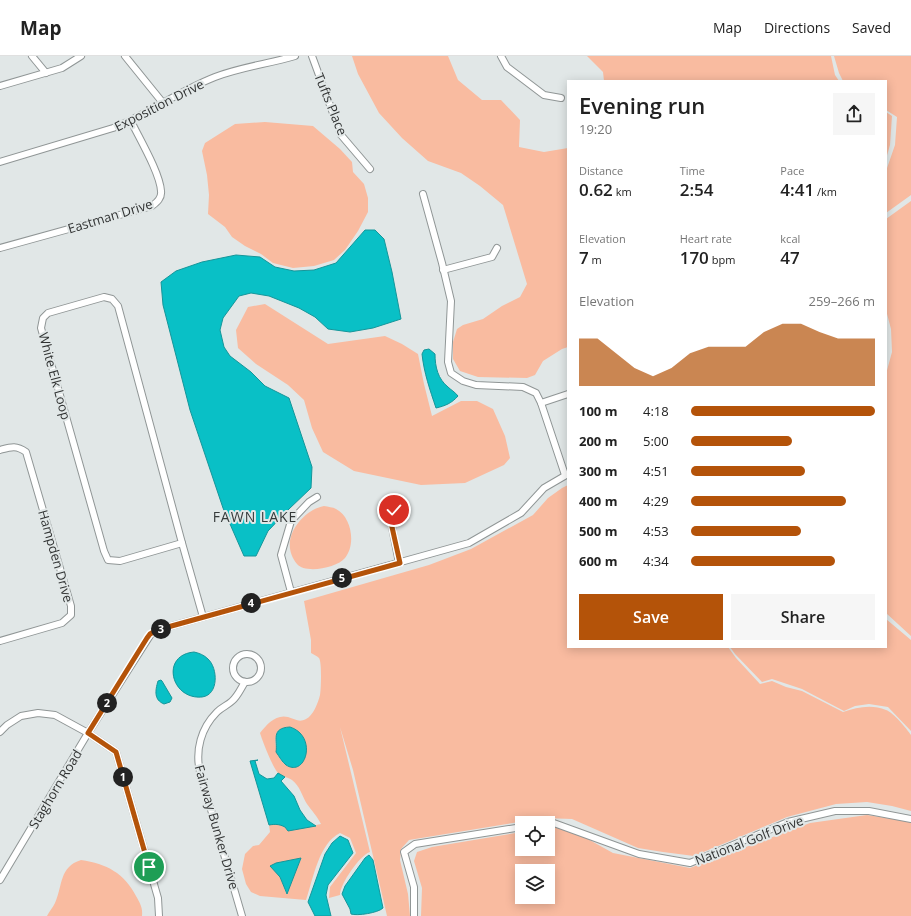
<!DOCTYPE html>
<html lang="en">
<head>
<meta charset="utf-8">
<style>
	:root { --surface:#fff; --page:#f6f6f6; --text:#222; --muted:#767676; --line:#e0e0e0; --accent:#b45309 }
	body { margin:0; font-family:"Open Sans",sans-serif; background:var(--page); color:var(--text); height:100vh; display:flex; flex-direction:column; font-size:15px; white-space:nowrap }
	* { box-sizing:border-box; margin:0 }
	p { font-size:13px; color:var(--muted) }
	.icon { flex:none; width:22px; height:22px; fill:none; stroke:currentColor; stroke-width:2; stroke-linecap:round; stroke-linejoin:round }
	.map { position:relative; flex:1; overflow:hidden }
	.side { position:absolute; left:567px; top:24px; width:320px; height:568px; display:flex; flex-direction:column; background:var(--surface); border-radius:0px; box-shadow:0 2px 10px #0003 }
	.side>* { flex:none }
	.buttons { position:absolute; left:515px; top:760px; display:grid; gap:8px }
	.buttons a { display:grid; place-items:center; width:40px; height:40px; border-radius:0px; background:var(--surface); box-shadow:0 2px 10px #0003; font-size:20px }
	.pin { position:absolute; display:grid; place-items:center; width:34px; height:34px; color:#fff; margin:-17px; border:2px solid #fff; border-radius:50%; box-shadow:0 1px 4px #0007 }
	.km { position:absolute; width:20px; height:20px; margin:-10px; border-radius:50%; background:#222; color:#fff; font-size:11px; line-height:20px; text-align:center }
	.round { display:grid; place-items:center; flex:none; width:42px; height:42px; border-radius:0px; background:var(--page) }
	.head { display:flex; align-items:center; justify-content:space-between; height:68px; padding:0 12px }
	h1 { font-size:22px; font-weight:600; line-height:30px }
	.figures { display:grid; grid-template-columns:repeat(3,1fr); gap:6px; height:68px; padding:4px 12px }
	.figures div { display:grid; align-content:center }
	.figures b { font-size:17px; font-weight:600 }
	.figures small { font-size:11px; font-weight:400 }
	.figures p { font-size:11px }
	.chart { height:112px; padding:8px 12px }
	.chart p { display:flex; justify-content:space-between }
	.chart svg { width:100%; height:72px; margin-top:4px; fill:var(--accent); opacity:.7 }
	.cta { display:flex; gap:8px; margin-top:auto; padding:8px 12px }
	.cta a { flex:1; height:46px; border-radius:0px; background:var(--accent); color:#fff; font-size:16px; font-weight:600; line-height:46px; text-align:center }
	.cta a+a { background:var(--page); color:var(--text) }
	ul { padding:0 12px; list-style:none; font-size:13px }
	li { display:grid; grid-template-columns:64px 48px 1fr; align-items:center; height:30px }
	li i { height:10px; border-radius:5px; background:var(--accent) }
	header { display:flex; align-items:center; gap:24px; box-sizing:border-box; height:56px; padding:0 20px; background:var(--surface); border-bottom:1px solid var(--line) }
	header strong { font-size:19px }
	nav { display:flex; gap:22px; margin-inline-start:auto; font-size:14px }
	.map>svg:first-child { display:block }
	.green { fill:#f9bba0; fill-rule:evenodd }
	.water { fill:#09c0c6; stroke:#15969a }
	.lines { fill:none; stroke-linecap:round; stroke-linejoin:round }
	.minor-casing { stroke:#909696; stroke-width:8 }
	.minor { stroke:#fff; stroke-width:6 }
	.route-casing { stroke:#fff; stroke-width:8 }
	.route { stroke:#b45309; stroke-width:5 }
	.labels { text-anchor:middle; stroke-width:4; stroke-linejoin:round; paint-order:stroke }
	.street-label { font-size:13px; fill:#313333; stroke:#e1e7e7 }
	.neighbourhood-label { font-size:14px; letter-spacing:1px; fill:#363b3b; stroke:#e1e7e7 }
</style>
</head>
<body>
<header>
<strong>Map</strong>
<nav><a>Map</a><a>Directions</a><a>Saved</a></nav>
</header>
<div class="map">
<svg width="911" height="860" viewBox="0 0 911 860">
	<rect width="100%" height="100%" fill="#e1e7e7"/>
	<g class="green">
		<polygon points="352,0 448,0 458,24 482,44 501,44 520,64 519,91 544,96 568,92 568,291 562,293 543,305 535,319 527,322 478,321 460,315 453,303 453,286 457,273 463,269 483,263 502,250 520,241 527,228 503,149 480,130 461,117 428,105 402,82 379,57 358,18"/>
		<polygon points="587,0 831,0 835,19 839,25 604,25 603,16"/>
		<polygon points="834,0 911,0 911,139 886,157 886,115 895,89 897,61 886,54 886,25 843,25 839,17"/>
		<polygon points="886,56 892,60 890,89 886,103"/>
		<polygon points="265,66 313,70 340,93 352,106 353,116 364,128 368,142 368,156 358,175 345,194 334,204 314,210 293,212 273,207 261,198 245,190 232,181 225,171 208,158 209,139 207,119 202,95 205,87 235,68"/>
		<polygon points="911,145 911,580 886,557 886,318 892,296 891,273 886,254 886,163"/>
		<polygon points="265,248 328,288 385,280 402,288 418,298 424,328 432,360 461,345 477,345 493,353 505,380 510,402 504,409 465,427 421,429 354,415 323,396 312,372 304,344 288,329 256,308 238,292 236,274 248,251"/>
		<path d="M568 429V591H728L736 602 760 628 772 625 786 631 802 635 843 656C857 651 872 648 886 654 893 656 907 673 911 679V755L892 750 867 746 836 748 787 761 694 800 663 796 638 792 572 763 544 762 409 784 401 793 400 804 408 838 410 860H387L353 714 340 671 370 796C360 799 340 828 340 839L329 842 330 831 356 797 350 782 340 777C319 787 313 823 306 844L260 840 251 836 246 828 242 813 245 798 253 790 259 789 270 776 269 769C275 768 279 768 285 771L288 775 321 768C317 760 312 755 307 748 302 740 300 730 292 724 288 721 282 721 278 717 273 712 262 684 260 677 267 668 276 658 288 661 295 663 299 667 306 663 313 660 318 647 320 639 321 634 322 606 319 602 317 600 313 598 311 597V584L304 545 429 509 471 493 533 459 548 442 562 432ZM290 671 297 674 301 709C298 710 294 711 291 711 277 709 273 686 277 676ZM301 803 286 837 280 821 270 810 275 808Z"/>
		<path d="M324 450C328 451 333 451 336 453 352 461 356 489 345 502 337 512 305 518 297 508 281 489 294 465 313 454 316 452 320 451 324 450Z"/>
		<polygon points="886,563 911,584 911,675 888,651 869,648 855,650 844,655 802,633 772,623 762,626 735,598 730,591 886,591"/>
		<path d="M867 759 911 766V860H421L422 832 414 805 417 796 432 791 522 776V793H548V771H553L577 777 613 797 690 812 810 767ZM522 815H548V841H522Z"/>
		<path d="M81 804C107 808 124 817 136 840 140 847 143 852 142 860H47C49 856 53 851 55 847 63 829 59 811 81 804Z"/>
	</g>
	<g class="water">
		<polygon points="365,174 375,174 384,183 392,216 401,263 373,272 350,276 328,273 315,261 299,252 269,240 251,237 239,240 223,262 220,274 224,291 230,300 251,316 265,330 289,342 312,411 311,432 289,453 268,475 256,500 244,500 223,452 190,354 163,249 161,226 176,215 202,206 236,199 260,201 275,211 294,215 314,214 336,207"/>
		<path d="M429 293 435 298C435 311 438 323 448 331 451 334 455 336 458 340 452 347 445 350 436 352 430 334 424 317 422 298L424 294Z"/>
		<path d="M194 596C199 597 204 599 208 603 218 612 219 639 202 641 171 644 160 599 194 596Z"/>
		<path d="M161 624 162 625 172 642 170 646 164 648C154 644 155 635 158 625Z"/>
		<path d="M290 671C318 680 306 722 286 709 282 706 279 700 276 696 278 685 270 672 290 671Z"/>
		<path d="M258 704 255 705 259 718 267 723 274 722 278 717 285 721 281 725 294 740 300 754 307 764 316 770 288 775 285 771C279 768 275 768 269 769L250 705Z"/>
		<polygon points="340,780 348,784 353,797 328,829 326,839 331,860 315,860 308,846 325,798 332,787"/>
		<path d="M369 799 373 804 383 852C378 857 357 860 351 858L350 853 342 838 345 830 365 802Z"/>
		<polygon points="301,802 287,838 280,821 270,810 276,807"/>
	</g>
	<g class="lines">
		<g class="minor-casing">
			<g id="minor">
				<polyline points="32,0 46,17"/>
				<polyline points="125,0 163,47"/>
				<polyline points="312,0 341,79 370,113"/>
				<polyline points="501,0 507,11 544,39 561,42"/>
				<polyline points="0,30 62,12 81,0"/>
				<path d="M0 106 113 72C148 58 179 35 215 21 241 11 268 8 295 0"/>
				<polyline points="423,138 442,207 451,245 448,306 451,317 463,325 476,329 523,331 536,337 541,347 565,419"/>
				<path d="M0 192 152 150C157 146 162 142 161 135 160 117 139 82 131 65"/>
				<polyline points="443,214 492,201 497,192"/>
				<polygon points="104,241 112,243 118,250 182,487 120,505 108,504 104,495 41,272 43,262 48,257"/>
				<polyline points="541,347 568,338"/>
				<path d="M0 394C11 391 16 389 26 396L71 550V559L62 567 0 585"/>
				<polyline points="395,454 392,471 399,507"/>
				<polyline points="182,487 203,561"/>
				<polyline points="291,536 281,499 291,465 309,446 317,441"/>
				<circle cx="247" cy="612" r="14"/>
				<polyline points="0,676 7,669 21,660 38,657 55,659 88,677 116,696 158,842 159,860"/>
				<polyline points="543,767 551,766 639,798 690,807 788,766 835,755 869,755 911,763"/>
				<polyline points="0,824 88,677 151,578 157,574 469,487 521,457 544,432 568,418"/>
				<path d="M242 860 200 716C195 694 201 672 217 656 222 651 228 649 232 645 238 640 241 632 245 626"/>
				<polyline points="414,860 414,831 404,796 415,788 522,771"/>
			</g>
		</g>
		<use href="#minor" class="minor"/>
	</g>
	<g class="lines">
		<g class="route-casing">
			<polyline id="route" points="149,811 116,696 88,677 147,582 150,578 157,574 400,507 392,471 394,454"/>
		</g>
		<use href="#route" class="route"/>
	</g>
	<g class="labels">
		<g class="street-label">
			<text transform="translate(331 48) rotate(68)" y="5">Tufts Place</text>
			<text transform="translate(159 49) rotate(-27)" y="5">Exposition Drive</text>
			<text transform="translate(110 160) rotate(-17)" y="5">Eastman Drive</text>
			<text transform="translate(55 320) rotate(75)" y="5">White Elk Loop</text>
			<text transform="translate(56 500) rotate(74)" y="5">Hampden Drive</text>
			<text transform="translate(55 733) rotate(-59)" y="5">Staghorn Road</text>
			<text transform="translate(217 771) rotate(74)" y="5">Fairway Bunker Drive</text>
			<text transform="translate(749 784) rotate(-21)" y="5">National Golf Drive</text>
		</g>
		<g class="neighbourhood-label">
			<text x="255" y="466">FAWN LAKE</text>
		</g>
	</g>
</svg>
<div class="buttons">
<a><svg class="icon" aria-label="locate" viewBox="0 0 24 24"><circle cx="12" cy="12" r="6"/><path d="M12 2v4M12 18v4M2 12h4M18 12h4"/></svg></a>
<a><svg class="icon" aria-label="layers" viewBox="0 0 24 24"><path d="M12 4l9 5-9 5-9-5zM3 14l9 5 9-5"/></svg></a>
</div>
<div class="pin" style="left:149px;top:811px;background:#1e9e55"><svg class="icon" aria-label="arrive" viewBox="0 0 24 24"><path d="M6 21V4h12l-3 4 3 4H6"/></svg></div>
<div class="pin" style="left:394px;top:454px;background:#d93025"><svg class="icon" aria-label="check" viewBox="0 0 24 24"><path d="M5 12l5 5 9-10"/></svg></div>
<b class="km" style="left:123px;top:721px">1</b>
<b class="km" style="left:107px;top:647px">2</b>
<b class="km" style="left:161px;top:573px">3</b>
<b class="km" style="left:251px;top:547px">4</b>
<b class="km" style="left:342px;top:522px">5</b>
<section class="side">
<div class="head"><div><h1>Evening run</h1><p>19:20</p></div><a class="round"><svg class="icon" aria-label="share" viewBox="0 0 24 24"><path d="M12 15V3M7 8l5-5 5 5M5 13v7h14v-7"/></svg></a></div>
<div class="figures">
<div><p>Distance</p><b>0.62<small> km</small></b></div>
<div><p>Time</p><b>2:54</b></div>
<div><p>Pace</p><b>4:41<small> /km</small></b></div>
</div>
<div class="figures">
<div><p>Elevation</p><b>7<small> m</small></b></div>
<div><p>Heart rate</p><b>170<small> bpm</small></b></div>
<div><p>kcal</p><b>47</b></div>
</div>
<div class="chart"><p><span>Elevation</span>259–266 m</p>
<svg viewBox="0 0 160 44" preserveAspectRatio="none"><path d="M0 44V15L10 15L20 24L30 33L40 38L50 33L60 24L70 20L80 20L90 20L100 11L110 6L120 6L130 11L140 15L150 15L160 15V44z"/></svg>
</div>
<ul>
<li><b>100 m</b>4:18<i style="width:100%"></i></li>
<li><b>200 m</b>5:00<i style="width:55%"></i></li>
<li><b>300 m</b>4:51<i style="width:62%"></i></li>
<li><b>400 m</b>4:29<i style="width:84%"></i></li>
<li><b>500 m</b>4:53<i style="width:60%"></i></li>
<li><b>600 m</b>4:34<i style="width:78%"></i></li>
</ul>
<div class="cta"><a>Save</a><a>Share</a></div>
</section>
</div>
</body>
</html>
